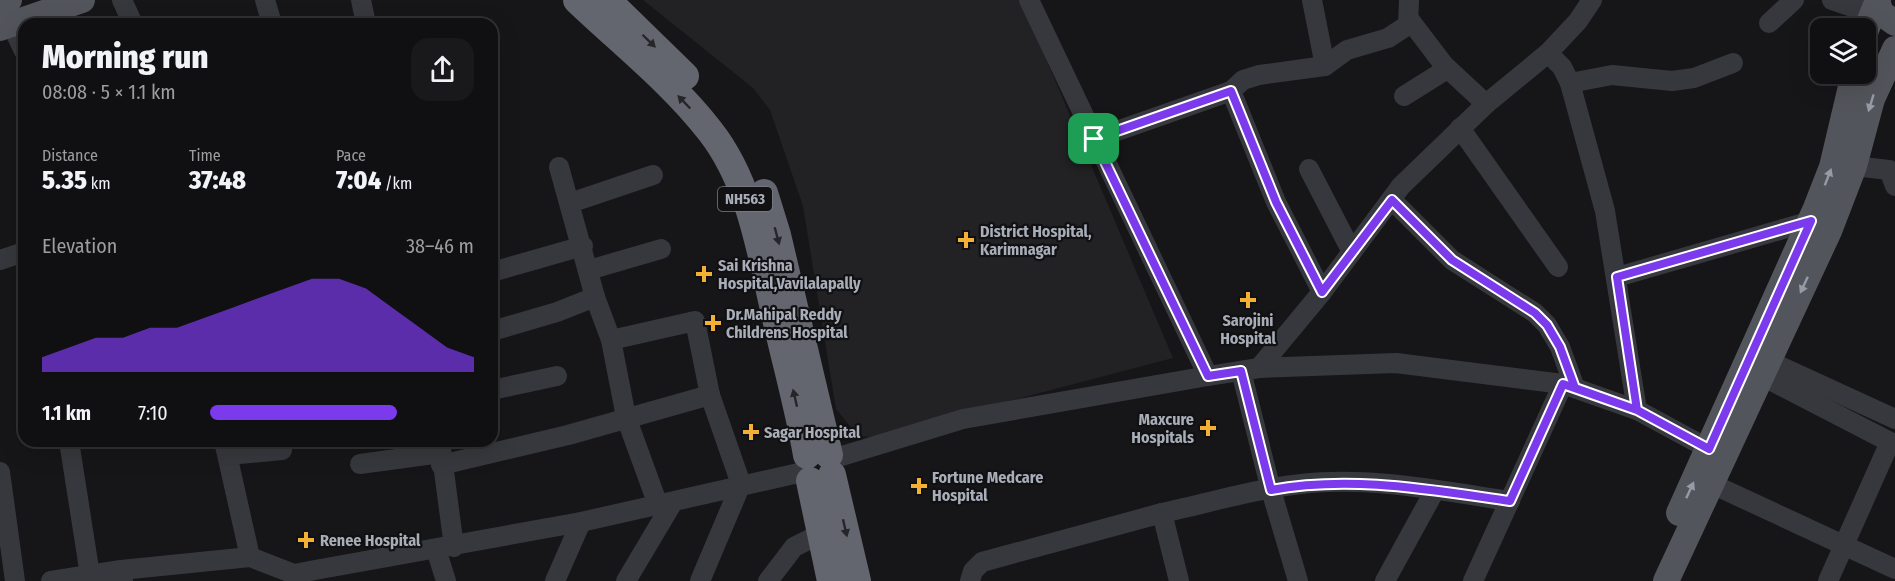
<!DOCTYPE html>
<html lang="en">
<head>
<meta charset="utf-8">
<style>
	:root { --surface:#101012; --page:#19191b; --text:#f1f3f6; --muted:#9c9d9f; --line:#303032; --accent:#7c3aed }
	body { margin:0; font-family:"Fira Sans Condensed",sans-serif; background:var(--page); color:var(--text); height:100vh; display:flex; flex-direction:column; font-size:22px; white-space:nowrap }
	* { box-sizing:border-box; margin:0 }
	p { font-size:20px; color:var(--muted) }
	.icon { flex:none; width:33px; height:33px; fill:none; stroke:currentColor; stroke-width:2; stroke-linecap:round; stroke-linejoin:round }
	.map { position:relative; flex:1; overflow:hidden }
	.panel { position:absolute; left:18px; top:18px; width:480px; height:429px; display:flex; flex-direction:column; background:var(--surface); border-radius:18px; box-shadow:0 6px 24px #0002,0 0 0 2px var(--line) }
	.panel>* { flex:none }
	.buttons { position:absolute; left:1810px; top:18px; display:grid; gap:12px }
	.buttons a { display:grid; place-items:center; width:66px; height:66px; border-radius:12px; background:var(--surface); box-shadow:0 6px 24px #0002,0 0 0 2px var(--line); font-size:30px }
	.pin { position:absolute; display:grid; place-items:center; width:51px; height:51px; color:#fff; margin:-26px; border-radius:12px; box-shadow:0 3px 9px #0006 }
	.round { display:grid; place-items:center; flex:none; width:63px; height:63px; border-radius:18px; background:var(--page) }
	.head { display:flex; align-items:center; justify-content:space-between; height:102px; padding:0 24px }
	h1 { font-size:33px; font-weight:800; line-height:45px }
	.figures { display:grid; grid-template-columns:repeat(3,1fr); gap:9px; height:102px; padding:6px 24px }
	.figures div { display:grid; align-content:center }
	.figures b { font-size:26px; font-weight:800 }
	.figures small { font-size:16px; font-weight:400 }
	.figures p { font-size:16px }
	.chart { height:168px; padding:12px 24px }
	.chart p { display:flex; justify-content:space-between }
	.chart svg { width:100%; height:108px; margin-top:6px; fill:var(--accent); opacity:.7 }
	ul { padding:0 24px; list-style:none; font-size:20px }
	li { display:grid; grid-template-columns:96px 72px 1fr; align-items:center; height:45px }
	li i { height:15px; border-radius:8px; background:var(--accent) }
	.map>svg:first-child { display:block }
	.built { fill:#222225 }
	.lines { fill:none; stroke-linecap:round; stroke-linejoin:round }
	.minor { stroke:#37383d; stroke-width:20 }
	.major { stroke:#53555c; stroke-width:26 }
	.highway { stroke:#63666e; stroke-width:28 }
	.oneway { fill:#26262a }
	.oneway2 { fill:#979ba6 }
	.route-casing { stroke:#fff; stroke-width:12 }
	.route { stroke:#7c3aed; stroke-width:8 }
	.poi-dot { fill:#f2b134; stroke:#111113; stroke-width:2 }
	.labels { text-anchor:middle; stroke-width:4.5; stroke-linejoin:round; paint-order:stroke }
	.shield { fill:#111113; stroke:#7b7e86; stroke-width:1.5 }
	.shield-label { font-size:15px; font-weight:bold; fill:#a8adb8 }
	.poi-label { font-size:16px; font-weight:bold; fill:#a8adb8; stroke:#111113; text-anchor:start }
</style>
</head>
<body>
<div class="map">
<svg width="1895" height="581" viewBox="0 0 1895 581">
	<rect width="100%" height="100%" fill="#161618"/>
	<polygon class="built" points="643,0 1021,0 1173,358 872,437 858,436 836,409 803,206 770,110 753,88"/>
	<g class="lines">
		<g class="minor">
			<polyline points="122,0 133,24"/>
			<polyline points="265,0 272,24"/>
			<polyline points="361,0 366,24"/>
			<polyline points="1029,0 1208,376"/>
			<polyline points="1312,0 1325,66"/>
			<polyline points="1832,0 1873,14"/>
			<polyline points="1409,19 1444,65 1486,104"/>
			<polyline points="1769,23 1794,0"/>
			<polyline points="11,24 24,51"/>
			<polyline points="1548,53 1562,67 1570,83 1612,75 1672,81 1694,78 1733,63"/>
			<polyline points="1570,83 1605,211 1637,410"/>
			<polyline points="1231,91 1276,202 1322,292"/>
			<polyline points="1404,96 1447,69"/>
			<polyline points="1460,128 1558,267"/>
			<polyline points="1094,139 1231,91 1243,80 1259,75 1325,66 1347,50 1388,38 1408,25 1409,0"/>
			<polyline points="1854,166 1889,170 1895,186"/>
			<polyline points="559,167 595,297 611,340 626,417 658,505"/>
			<polyline points="1309,169 1352,252"/>
			<polyline points="1392,200 1452,260 1535,313 1547,325 1560,347 1575,388"/>
			<polyline points="570,203 653,175"/>
			<polyline points="0,260 24,252"/>
			<polyline points="589,270 661,249"/>
			<polyline points="492,272 583,246"/>
			<polyline points="1617,277 1811,221"/>
			<polyline points="492,331 557,312 595,297"/>
			<polyline points="611,340 695,321 710,395 741,484 700,581"/>
			<polyline points="1769,361 1895,419"/>
			<polyline points="1259,368 1322,292 1401,186 1486,104 1548,53 1578,21 1592,0"/>
			<polyline points="1241,371 1271,490 1298,581"/>
			<polyline points="1760,375 1890,442 1828,581"/>
			<polyline points="492,390 557,376"/>
			<polyline points="69,441 90,575"/>
			<polyline points="224,441 250,557"/>
			<polyline points="440,441 454,547"/>
			<polyline points="228,455 282,450"/>
			<polyline points="832,459 963,419 1208,376 1259,368 1396,363 1563,384 1637,410 1709,449"/>
			<polyline points="360,464 441,453"/>
			<polyline points="441,465 568,435 710,395"/>
			<polyline points="0,472 15,581"/>
			<polyline points="1712,484 1895,569"/>
			<path d="M1162 513C1208 503 1254 489 1301 484 1370 476 1442 491 1510 501"/>
			<polyline points="436,549 446,581"/>
			<polyline points="51,581 121,570"/>
			<polyline points="123,581 121,570 250,557 294,574 315,570 581,522 803,472"/>
			<polyline points="555,581 581,522"/>
			<polyline points="626,581 673,502"/>
			<polyline points="768,581 794,547 820,534"/>
			<polyline points="970,581 973,571 982,562 1162,513 1179,581"/>
			<polyline points="1385,581 1435,490"/>
			<polyline points="1473,581 1563,384"/>
		</g>
		<g class="major">
			<polyline points="0,3 9,0"/>
			<polyline points="1878,4 1881,13 1895,23"/>
			<polyline points="0,28 82,0"/>
			<polyline points="1866,30 1878,0"/>
			<polyline points="1679,513 1816,208 1832,167 1854,74"/>
			<polyline points="1666,581 1829,231 1854,166 1872,99 1895,49"/>
		</g>
		<g class="highway">
			<path d="M577 0C621 42 672 82 710 131 751 183 761 254 776 318 786 363 799 409 807 455"/>
			<polyline points="607,0 685,76"/>
			<polyline points="764,193 777,235 829,455"/>
			<polyline points="832,475 857,581"/>
			<polyline points="810,481 831,581"/>
		</g>
	</g>
	<defs><path id="oneway-solid" d="M-6-.8H1V-3.2L6.5 0L1 3.2V.8H-6Z" transform="scale(1.5)"/></defs>
	<g class="oneway">
		<use href="#oneway-solid" transform="translate(649 41) rotate(44)"/>
		<use href="#oneway-solid" transform="translate(684 102) rotate(-134)"/>
		<use href="#oneway-solid" transform="translate(777 236) rotate(75)"/>
		<use href="#oneway-solid" transform="translate(795 398) rotate(-103)"/>
		<use href="#oneway-solid" transform="translate(845 528) rotate(77)"/>
	</g>
	<g class="oneway2">
		<use href="#oneway-solid" transform="translate(1871 103) rotate(107)"/>
		<use href="#oneway-solid" transform="translate(1828 177) rotate(-69)"/>
		<use href="#oneway-solid" transform="translate(1804 285) rotate(115)"/>
		<use href="#oneway-solid" transform="translate(1690 490) rotate(-65)"/>
	</g>
	<g class="lines">
		<g class="route-casing">
			<path id="route" d="M1094 139 1208 376 1241 371 1271 490C1351 475 1431 490 1510 501L1563 384 1637 410 1709 449 1811 221 1617 277 1637 410 1575 388 1560 347 1547 325 1535 313 1452 260 1392 200 1322 292 1276 202 1231 91 1094 139"/>
		</g>
		<use href="#route" class="route"/>
	</g>
	<g class="poi-dot">
		<path d="M963 231h6v6h6v6h-6v6h-6v-6h-6v-6h6z"/>
		<path d="M701 265h6v6h6v6h-6v6h-6v-6h-6v-6h6z"/>
		<path d="M1245 291h6v6h6v6h-6v6h-6v-6h-6v-6h6z"/>
		<path d="M710 314h6v6h6v6h-6v6h-6v-6h-6v-6h6z"/>
		<path d="M1205 419h6v6h6v6h-6v6h-6v-6h-6v-6h6z"/>
		<path d="M748 423h6v6h6v6h-6v6h-6v-6h-6v-6h6z"/>
		<path d="M916 477h6v6h6v6h-6v6h-6v-6h-6v-6h6z"/>
		<path d="M303 531h6v6h6v6h-6v6h-6v-6h-6v-6h6z"/>
	</g>
	<g class="labels">
		<rect class="shield" x="718" y="187" width="54" height="24" rx="4.5"/>
		<g class="shield-label">
			<text x="745" y="204">NH563</text>
		</g>
		<g class="poi-label">
			<text x="980" y="237">District Hospital,<tspan x="980" dy="18">Karimnagar</tspan></text>
			<text x="718" y="271">Sai Krishna<tspan x="718" dy="18">Hospital,Vavilalapally</tspan></text>
			<text x="726" y="320">Dr.Mahipal Reddy<tspan x="726" dy="18">Childrens Hospital</tspan></text>
			<text x="1248" y="326" text-anchor="middle">Sarojini<tspan x="1248" dy="18">Hospital</tspan></text>
			<text x="1194" y="425" text-anchor="end">Maxcure<tspan x="1194" dy="18">Hospitals</tspan></text>
			<text x="764" y="438">Sagar Hospital</text>
			<text x="932" y="483">Fortune Medcare<tspan x="932" dy="18">Hospital</tspan></text>
			<text x="320" y="546">Renee Hospital</text>
		</g>
	</g>
</svg>
<div class="buttons">
<a><svg class="icon" aria-label="layers" viewBox="0 0 24 24"><path d="M12 4l9 5-9 5-9-5zM3 14l9 5 9-5"/></svg></a>
</div>
<div class="pin" style="left:1094px;top:139px;background:#1e9e55"><svg class="icon" aria-label="arrive" viewBox="0 0 24 24"><path d="M6 21V4h12l-3 4 3 4H6"/></svg></div>
<section class="panel">
<div class="head"><div><h1>Morning run</h1><p>08:08 · 5 × 1.1 km</p></div><a class="round"><svg class="icon" aria-label="share" viewBox="0 0 24 24"><path d="M12 15V3M7 8l5-5 5 5M5 13v7h14v-7"/></svg></a></div>
<div class="figures">
<div><p>Distance</p><b>5.35<small> km</small></b></div>
<div><p>Time</p><b>37:48</b></div>
<div><p>Pace</p><b>7:04<small> /km</small></b></div>
</div>
<div class="chart"><p><span>Elevation</span>38–46 m</p>
<svg viewBox="0 0 160 44" preserveAspectRatio="none"><path d="M0 44V38L10 34L20 30L30 30L40 26L50 26L60 22L70 18L80 14L90 10L100 6L110 6L120 10L130 18L140 26L150 34L160 38V44z"/></svg>
</div>
<ul>
<li><b>1.1 km</b>7:10<i style="width:71%"></i></li>
</ul>
</section>
</div>
</body>
</html>
